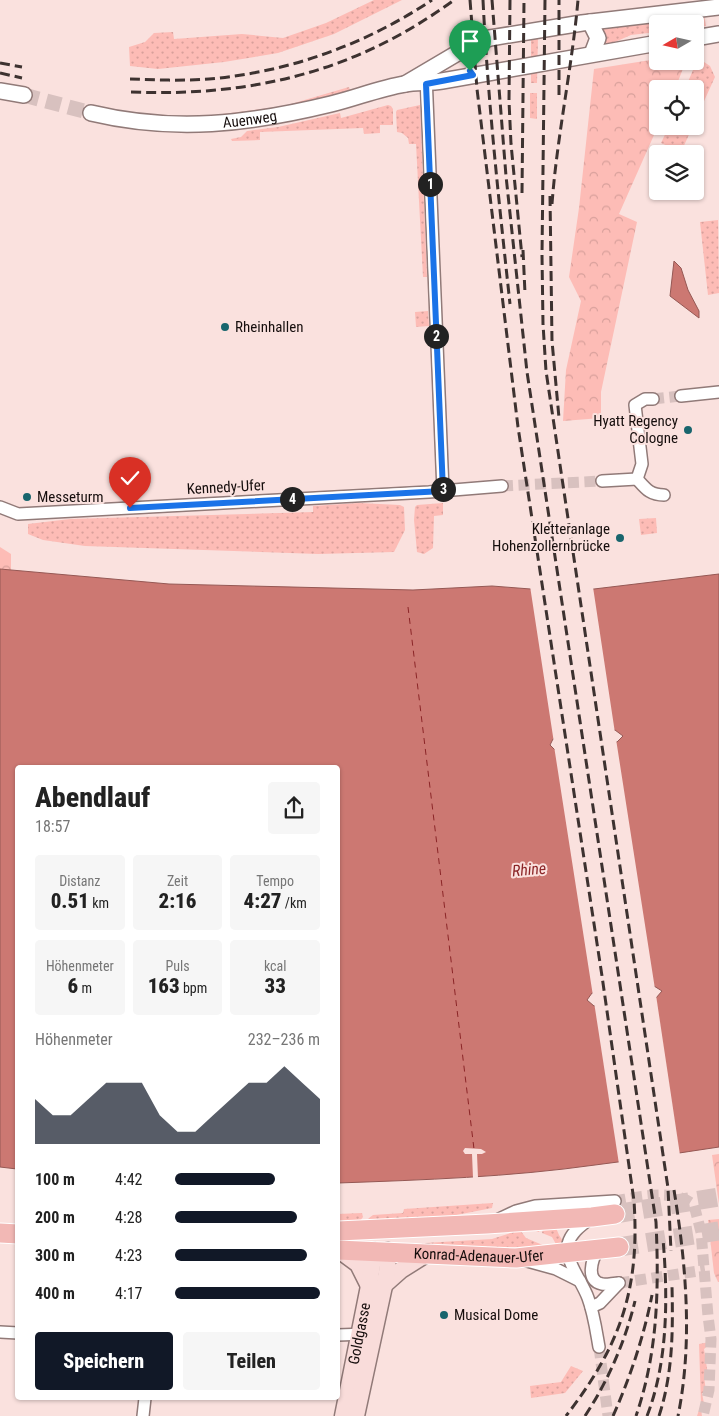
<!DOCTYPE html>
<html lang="de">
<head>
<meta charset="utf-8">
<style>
	:root { --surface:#fff; --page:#f6f6f6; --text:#222; --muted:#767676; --accent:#111827 }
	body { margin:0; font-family:"Roboto Condensed",sans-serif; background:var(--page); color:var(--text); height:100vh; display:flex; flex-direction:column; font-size:19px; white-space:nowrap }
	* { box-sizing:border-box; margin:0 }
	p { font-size:16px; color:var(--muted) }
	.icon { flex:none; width:28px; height:28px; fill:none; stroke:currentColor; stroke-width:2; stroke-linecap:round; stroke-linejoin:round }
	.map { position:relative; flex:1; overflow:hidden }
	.details { position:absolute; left:15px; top:765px; width:325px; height:635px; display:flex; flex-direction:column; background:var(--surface); border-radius:5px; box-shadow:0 1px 4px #0004 }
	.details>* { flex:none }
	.needle { width:32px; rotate:261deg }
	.tools { position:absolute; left:649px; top:15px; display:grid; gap:10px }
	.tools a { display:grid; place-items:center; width:55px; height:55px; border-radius:5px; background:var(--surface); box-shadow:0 1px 4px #0004; font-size:25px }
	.pin { position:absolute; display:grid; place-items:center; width:42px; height:42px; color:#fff; margin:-51px -21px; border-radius:50% 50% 50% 0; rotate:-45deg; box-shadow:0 0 5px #0007 }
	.pin .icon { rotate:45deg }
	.km { position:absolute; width:25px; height:25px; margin:-12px; border-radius:50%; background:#222; color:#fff; font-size:14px; line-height:25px; text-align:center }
	.round { display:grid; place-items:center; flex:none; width:52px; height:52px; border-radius:5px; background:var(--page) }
	.head { display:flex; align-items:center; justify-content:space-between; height:85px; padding:0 20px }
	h1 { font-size:28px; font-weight:800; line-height:38px }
	.metrics { display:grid; grid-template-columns:repeat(3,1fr); gap:8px; height:85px; padding:5px 20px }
	.metrics div { display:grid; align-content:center; border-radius:5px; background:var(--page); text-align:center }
	.metrics b { font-size:21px; font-weight:800 }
	.metrics small { font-size:14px; font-weight:400 }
	.metrics p { font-size:14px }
	.chart { height:140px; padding:10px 20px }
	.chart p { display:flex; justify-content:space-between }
	.chart svg { width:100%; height:90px; margin-top:5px; fill:var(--accent); opacity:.7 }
	.primary-button { display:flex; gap:10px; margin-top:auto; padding:10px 20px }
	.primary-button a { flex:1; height:58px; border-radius:5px; background:var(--accent); color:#fff; font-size:20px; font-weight:800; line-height:58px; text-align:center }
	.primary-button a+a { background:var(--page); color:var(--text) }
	ul { padding:0 20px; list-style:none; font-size:16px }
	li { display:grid; grid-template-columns:80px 60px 1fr; align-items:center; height:38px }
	li i { height:12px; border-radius:6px; background:var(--accent) }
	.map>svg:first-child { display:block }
	.grass { fill:url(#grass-dots) }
	.park { fill:url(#park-crowns) }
	.water { fill:#cc7872; stroke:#955854; fill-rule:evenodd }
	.pier { fill:#fae1de }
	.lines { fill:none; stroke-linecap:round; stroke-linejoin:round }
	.ferry { stroke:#8b2527; stroke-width:1; stroke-dasharray:6 5; stroke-linecap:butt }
	.minor-tunnel { stroke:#d8c1bf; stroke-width:11; stroke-dasharray:11 5.5; stroke-linecap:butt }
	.tertiary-tunnel { stroke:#d8c1bf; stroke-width:15; stroke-dasharray:15 8; stroke-linecap:butt }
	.primary-tunnel { stroke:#d8c1bf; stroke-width:19; stroke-dasharray:19 9; stroke-linecap:butt }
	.minor-casing { stroke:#917a78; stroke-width:14 }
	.tertiary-casing { stroke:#917a78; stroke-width:18 }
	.secondary-casing { stroke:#917a78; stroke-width:19 }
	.primary-casing { stroke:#fff; stroke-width:21 }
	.minor { stroke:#fff; stroke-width:11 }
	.tertiary { stroke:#fff; stroke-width:15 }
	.secondary { stroke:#f9dcda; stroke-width:16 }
	.primary { stroke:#f2b8b5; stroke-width:19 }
	.rail { stroke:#3d3230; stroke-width:3; stroke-dasharray:10 5; stroke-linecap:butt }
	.route-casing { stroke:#fff; stroke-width:10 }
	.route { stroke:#1a73e8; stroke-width:6 }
	.poi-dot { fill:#18656d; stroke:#fae1de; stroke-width:2 }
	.labels { text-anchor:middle; stroke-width:4; stroke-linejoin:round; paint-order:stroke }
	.street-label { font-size:15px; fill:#160e0d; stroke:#fae1de }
	.poi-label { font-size:15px; fill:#160e0d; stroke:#fae1de; text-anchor:start }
	.water-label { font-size:16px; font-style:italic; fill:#8b2527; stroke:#fae1de }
</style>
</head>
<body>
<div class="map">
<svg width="719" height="1416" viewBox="0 0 719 1416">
	<defs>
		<pattern id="grass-dots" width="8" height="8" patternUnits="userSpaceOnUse" patternTransform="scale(1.25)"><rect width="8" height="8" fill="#fdbcb6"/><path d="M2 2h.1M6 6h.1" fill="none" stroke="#d8a09b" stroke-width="1.8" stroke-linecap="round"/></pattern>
		<pattern id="park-crowns" width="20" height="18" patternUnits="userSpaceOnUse" patternTransform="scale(1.25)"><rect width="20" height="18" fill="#fdbcb6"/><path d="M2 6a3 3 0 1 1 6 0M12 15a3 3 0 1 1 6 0" fill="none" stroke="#d8a09b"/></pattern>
	</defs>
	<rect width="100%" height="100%" fill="#fae1de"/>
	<g class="grass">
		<polygon points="374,0 402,0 334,34 278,53 224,62 158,69 130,66 129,47 145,42 154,33 173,32 174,39 242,34 283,38 326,23"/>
		<polygon points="704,14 706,26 695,28 695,24 658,24 657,32 631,35 608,45 599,46 597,26"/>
		<polygon points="531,36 538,36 537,83 531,83"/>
		<polygon points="698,58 710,66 715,77 695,121 695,89 685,89"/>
		<polygon points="349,87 350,90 309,103 259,113 207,116 284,106"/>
		<polygon points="530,93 537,93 537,119 530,118"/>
		<polygon points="388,105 391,106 393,109 393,125 380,125 380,133 364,134 363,128 260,132 260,140 232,141 231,139 241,137 247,131 278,127 340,113 341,118"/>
		<polygon points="420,105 427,277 423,277 416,144 409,144 408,138 402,133 397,132 396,112 397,110"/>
		<polygon points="669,126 693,126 681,152 661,143"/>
		<polygon points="718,220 719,293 708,295 700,222"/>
		<polygon points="428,311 429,326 416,327 415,312"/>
		<polygon points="359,503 400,505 404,507 405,530 394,552 318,554 85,546 43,540 28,534 28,524 70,519 313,512 313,506"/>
		<polygon points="443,503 443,515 434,516 433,548 424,554 417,552 414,520 415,507 417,505"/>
		<polygon points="656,518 657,533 641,535 639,519"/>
		<polygon points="493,1203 492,1208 426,1221 365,1224 369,1218 373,1215 403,1213 404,1209"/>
		<polygon points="362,1213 363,1217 360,1221 338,1225 338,1214"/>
		<polygon points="554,1223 559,1235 563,1241 562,1246 557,1246 552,1237 542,1233 543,1229 540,1228 539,1232 533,1230 531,1227"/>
		<polygon points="520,1230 526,1238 545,1246 484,1248 408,1244 492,1239"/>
		<polygon points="710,1342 710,1344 704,1349 708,1375 704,1376 706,1392 702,1393 705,1409 701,1410 702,1416 697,1416 701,1404 699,1344"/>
		<polygon points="571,1366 583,1371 565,1393 531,1398 530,1386 561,1382"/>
	</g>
	<g class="park">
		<polygon points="657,59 658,61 686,61 675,89 658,89 658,126 619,214 637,222 601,392 601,418 563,421 566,370 581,301 569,277 579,208 594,69"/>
		<polygon points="0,547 11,554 11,570 0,569"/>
		<polygon points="719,1154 719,1204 712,1155"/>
		<polygon points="719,1219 719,1282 718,1282 714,1273 708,1220"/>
	</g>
	<g class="water">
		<polygon points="674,261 681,268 688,290 699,311 699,318 670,296"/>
		<path d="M0 569 169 584 413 590 492 586 569 592 719 574V1147C678 1153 636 1160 595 1165 510 1177 423 1180 338 1183V768H18L17 1169 0 1167ZM615 730 623 736 617 742 555 750 550 745 553 739ZM654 986 662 991 656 998 594 1006 587 1000 592 993Z"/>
	</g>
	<g class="pier">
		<polygon points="530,586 569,589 593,587 615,733 555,741 554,743"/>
		<polygon points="616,739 655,989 593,996 554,746 556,747"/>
		<polygon points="656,995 680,1155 619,1164 594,1002"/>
		<polygon points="465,1148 481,1149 486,1152 482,1154 477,1154 478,1178 473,1178 472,1154 465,1154 463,1151"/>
	</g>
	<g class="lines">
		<polyline class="ferry" points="408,607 474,1149"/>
		<g class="minor-tunnel">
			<polyline points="653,399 681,396"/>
			<polyline points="502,486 602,481"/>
			<path d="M615 1201C640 1197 673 1188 694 1205L701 1232 708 1316 711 1339 709 1390 703 1416"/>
			<polyline points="619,1283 705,1270"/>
			<polyline points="599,1347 608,1416"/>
		</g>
		<polyline class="tertiary-tunnel" points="24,95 91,113"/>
		<g class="primary-tunnel">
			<polyline points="615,1214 719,1197"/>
			<polyline points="619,1247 719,1231"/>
		</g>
		<g class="minor-casing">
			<g id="minor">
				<polyline points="426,75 443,491"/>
				<polyline points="681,396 719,392"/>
				<polyline points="637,479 642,464 635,405 645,399 653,399"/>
				<path d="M637 479C646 489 650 495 664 495"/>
				<polyline points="602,481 637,479"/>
				<polyline points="0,507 18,514 429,492 502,486"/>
				<path d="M591 1218C582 1225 571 1232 568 1244 565 1262 582 1281 588 1298 594 1314 596 1330 599 1347"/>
				<polyline points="499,1219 516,1211 535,1206 615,1201"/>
				<path d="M598 1250C592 1259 585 1281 602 1284 607 1285 613 1283 619 1283"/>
				<polyline points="527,1261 556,1269 580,1281"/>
				<polyline points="591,1307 600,1303 619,1283"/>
				<polyline points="0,1332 18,1333"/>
				<polyline points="338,1335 366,1334"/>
				<polyline points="143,1416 145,1398"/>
			</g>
		</g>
		<g class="tertiary-casing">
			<g id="tertiary">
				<polyline points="590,22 598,38 592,54"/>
				<polyline points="695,38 719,34"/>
				<polyline points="405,84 466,48 490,38 582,23 719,7"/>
				<polyline points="0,91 24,95"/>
				<path id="s1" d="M91 113C175 133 249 124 331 104 356 98 380 88 405 84 416 82 430 83 442 81L658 43"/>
			</g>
		</g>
		<g class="secondary-casing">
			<g id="secondary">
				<polyline points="339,1250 358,1264 369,1286"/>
				<polyline points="383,1286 401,1270 428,1253"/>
				<path id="s2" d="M343 1416 369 1286 374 1251"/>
				<polyline points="356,1416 387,1272 388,1251"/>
			</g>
		</g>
		<g class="primary-casing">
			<g id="primary">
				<polyline points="338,1231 487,1224 592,1217 615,1214"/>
				<polyline points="0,1233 18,1234"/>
				<path id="s3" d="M338 1250 516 1258 619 1247"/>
			</g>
		</g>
		<use href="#minor" class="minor"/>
		<use href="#tertiary" class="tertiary"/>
		<use href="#secondary" class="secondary"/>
		<use href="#primary" class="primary"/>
		<g class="rail">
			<path d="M470 0 477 89 518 427 602 976 634 1201C640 1290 620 1346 566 1416"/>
			<path d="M483 0C488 102 499 202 510 304"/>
			<path d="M492 0 506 176 527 372 656 1222C659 1289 658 1352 636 1416"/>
			<polyline points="510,0 509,101 511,144 522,257"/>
			<polyline points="545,0 542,255 543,324 546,371 668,1188 671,1251"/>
			<polyline points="0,63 22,67"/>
			<polyline points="0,73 22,78"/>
			<path d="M130 79C156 80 183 81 209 79 290 72 366 44 432 0"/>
			<path d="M131 92C251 97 356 72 454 0"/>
			<polyline points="559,95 559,0"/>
			<polyline points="522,193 524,0"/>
			<polyline points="550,196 552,341 559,418"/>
			<path d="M552 204C557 136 572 68 578 0"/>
			<polyline points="523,250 525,293"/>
			<path d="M674 1190C686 1264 693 1342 678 1416"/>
			<path d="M585 1416C608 1381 625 1342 635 1301"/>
			<path d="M613 1416C630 1378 644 1336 652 1295"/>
			<path d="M647 1416C668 1362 668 1297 663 1239"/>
			<path d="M659 1416C673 1373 673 1330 672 1286"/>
		</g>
	</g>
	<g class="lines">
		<g class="route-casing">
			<polyline id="route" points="130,508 443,491 426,84 473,75 470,71"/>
		</g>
		<use href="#route" class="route"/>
	</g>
	<g class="poi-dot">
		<circle cx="225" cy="327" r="5"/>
		<circle cx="688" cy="430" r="5"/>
		<circle cx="27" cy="497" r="5"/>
		<circle cx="620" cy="538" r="5"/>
		<circle cx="444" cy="1315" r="5"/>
	</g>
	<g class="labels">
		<g class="street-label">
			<text dy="5" stroke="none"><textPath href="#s1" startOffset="160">Auenweg</textPath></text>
			<text transform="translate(226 487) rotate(-3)" y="5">Kennedy-Ufer</text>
			<text dy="5" stroke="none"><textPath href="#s3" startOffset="141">Konrad-Adenauer-Ufer</textPath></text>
			<text dy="5" stroke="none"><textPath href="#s2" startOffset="84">Goldgasse</textPath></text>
		</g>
		<g class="poi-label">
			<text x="235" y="332">Rheinhallen</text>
			<text x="678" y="426" text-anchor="end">Hyatt Regency<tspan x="678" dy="17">Cologne</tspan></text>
			<text x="37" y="502">Messeturm</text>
			<text x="610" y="534" text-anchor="end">Kletteranlage<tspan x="610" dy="17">Hohenzollernbrücke</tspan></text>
			<text x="454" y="1320">Musical Dome</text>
		</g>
		<g class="water-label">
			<text transform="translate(529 869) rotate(-5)" y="6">Rhine</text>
		</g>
	</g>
</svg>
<div class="tools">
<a><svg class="needle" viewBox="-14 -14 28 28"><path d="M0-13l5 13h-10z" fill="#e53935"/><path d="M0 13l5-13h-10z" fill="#767676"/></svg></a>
<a><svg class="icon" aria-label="locate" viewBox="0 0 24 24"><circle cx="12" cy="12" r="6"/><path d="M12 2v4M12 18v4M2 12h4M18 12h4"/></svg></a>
<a><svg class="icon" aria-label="layers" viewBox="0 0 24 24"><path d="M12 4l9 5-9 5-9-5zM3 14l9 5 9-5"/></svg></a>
</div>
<div class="pin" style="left:470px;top:71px;background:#1e9e55"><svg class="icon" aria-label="arrive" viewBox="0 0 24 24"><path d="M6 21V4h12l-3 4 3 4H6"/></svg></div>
<div class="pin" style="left:130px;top:508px;background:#d93025"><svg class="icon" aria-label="check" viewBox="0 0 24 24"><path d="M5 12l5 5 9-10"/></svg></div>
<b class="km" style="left:430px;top:184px">1</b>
<b class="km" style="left:436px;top:336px">2</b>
<b class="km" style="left:443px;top:489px">3</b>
<b class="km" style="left:292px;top:499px">4</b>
<section class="details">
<div class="head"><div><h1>Abendlauf</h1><p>18:57</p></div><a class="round"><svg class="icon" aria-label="share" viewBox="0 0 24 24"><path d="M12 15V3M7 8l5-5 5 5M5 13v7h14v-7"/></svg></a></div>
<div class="metrics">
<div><p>Distanz</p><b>0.51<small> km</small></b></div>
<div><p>Zeit</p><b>2:16</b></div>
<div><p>Tempo</p><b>4:27<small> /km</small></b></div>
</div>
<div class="metrics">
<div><p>Höhenmeter</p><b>6<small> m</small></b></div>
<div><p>Puls</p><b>163<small> bpm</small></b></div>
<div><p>kcal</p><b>33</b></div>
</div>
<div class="chart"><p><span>Höhenmeter</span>232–236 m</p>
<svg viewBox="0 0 160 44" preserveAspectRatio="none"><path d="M0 44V22L10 30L20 30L30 22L40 14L50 14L60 14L70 30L80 38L90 38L100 30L110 22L120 14L130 14L140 6L150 14L160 22V44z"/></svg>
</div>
<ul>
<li><b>100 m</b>4:42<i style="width:69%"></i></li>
<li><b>200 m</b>4:28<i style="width:84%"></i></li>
<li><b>300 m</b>4:23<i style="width:91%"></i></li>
<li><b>400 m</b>4:17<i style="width:100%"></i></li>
</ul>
<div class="primary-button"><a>Speichern</a><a>Teilen</a></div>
</section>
</div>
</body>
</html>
